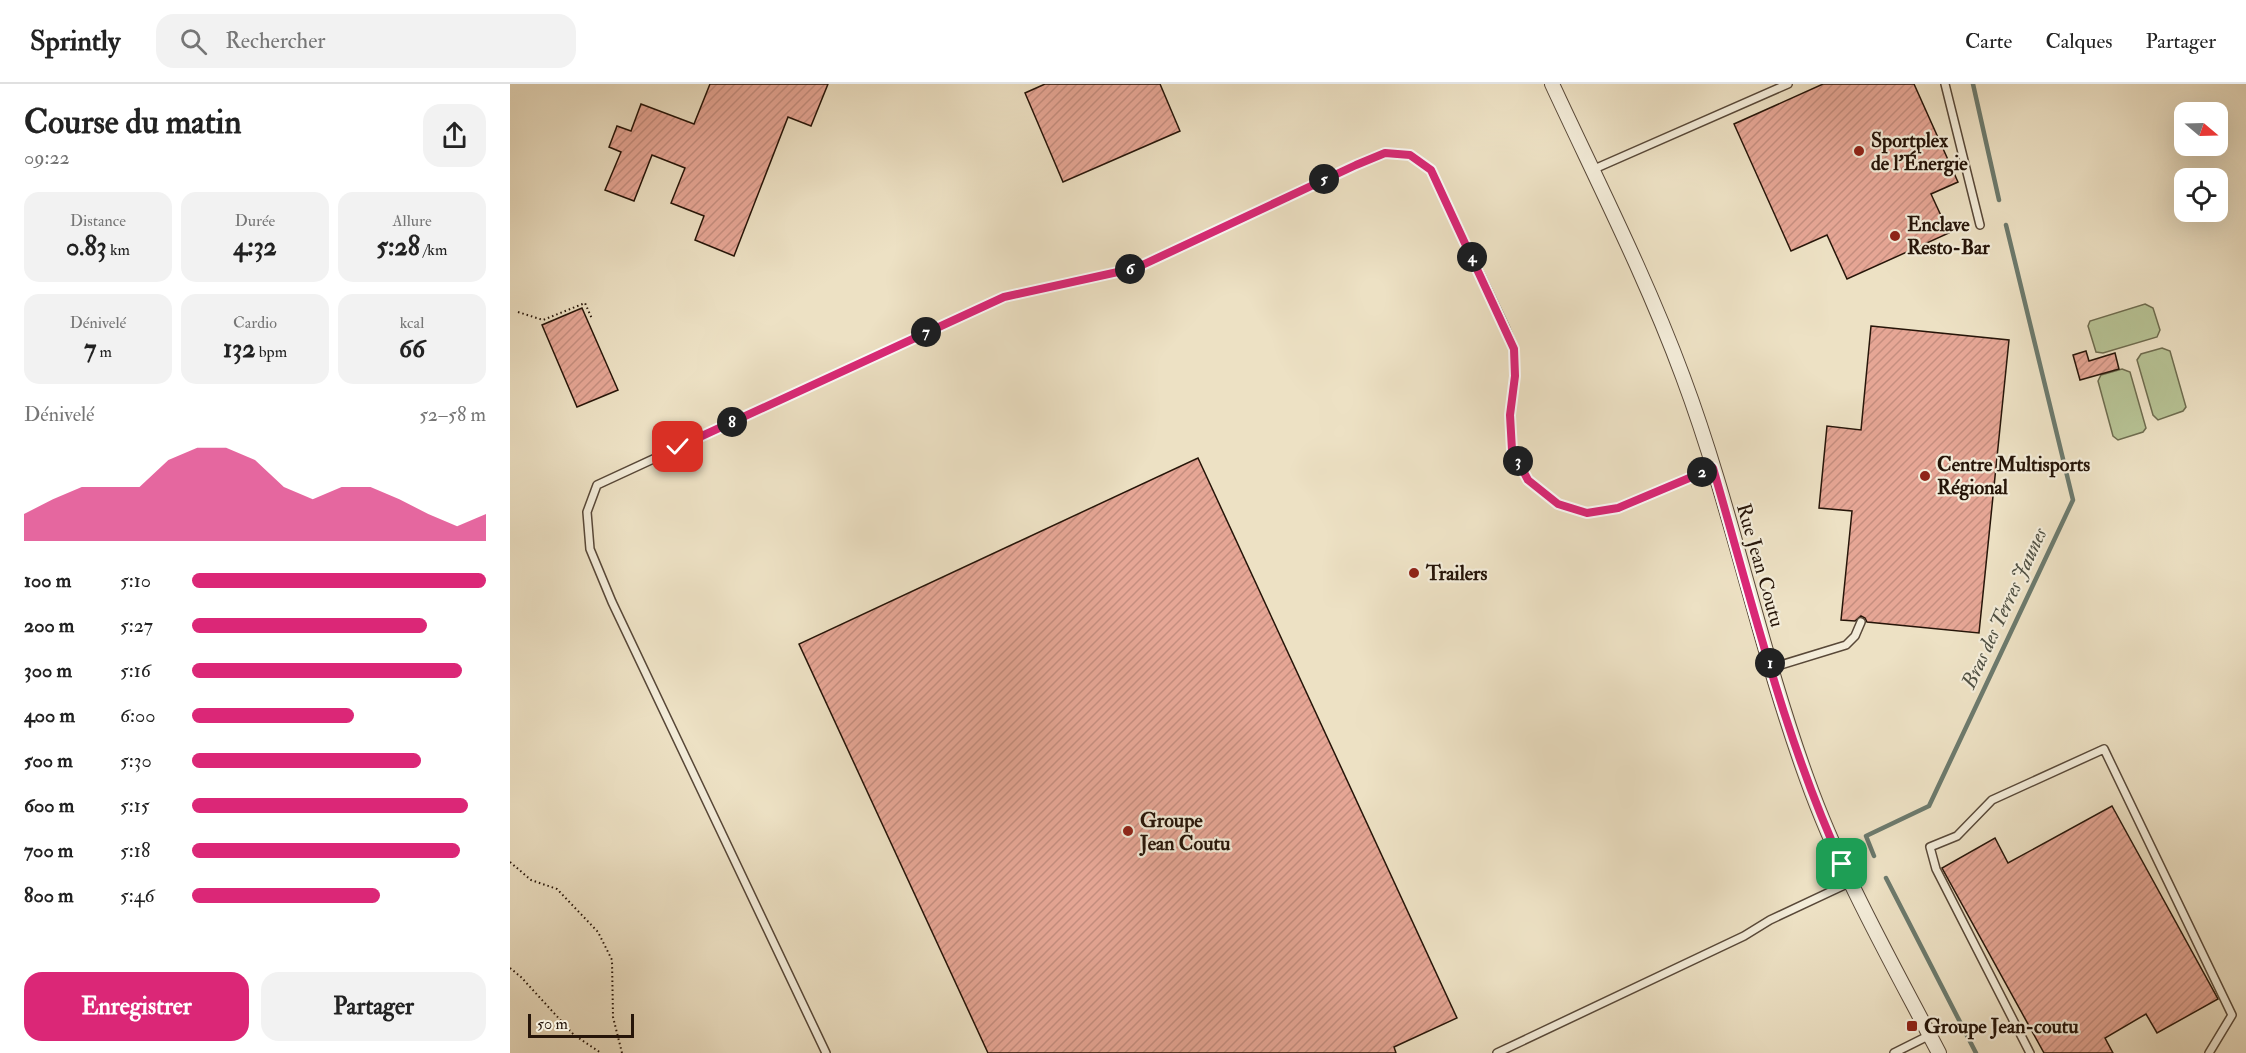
<!DOCTYPE html>
<html lang="fr">
<head>
<meta charset="utf-8">
<style>
	:root { --surface:#fff; --page:#f2f2f2; --text:#222; --muted:#767676; --line:#e0e0e0; --accent:#db2777 }
	body { margin:0; font-family:"IM FELL Double Pica",serif; background:var(--page); color:var(--text); height:100vh; display:flex; flex-direction:column; font-size:22px; white-space:nowrap }
	* { box-sizing:border-box; margin:0 }
	p { font-size:20px; color:var(--muted) }
	.icon { flex:none; width:33px; height:33px; fill:none; stroke:currentColor; stroke-width:2; stroke-linecap:round; stroke-linejoin:round }
	.map { position:relative; flex:1; overflow:hidden }
	.sheet { display:flex; flex-direction:column; background:var(--surface); width:510px }
	.sheet>* { flex:none }
	.needle { width:39px; rotate:109deg }
	.controls { position:absolute; left:1664px; top:18px; display:grid; gap:12px }
	.controls a { display:grid; place-items:center; width:54px; height:54px; border-radius:12px; background:var(--surface); box-shadow:0 6px 24px #0002; font-size:30px }
	.scale { position:absolute; left:18px; bottom:15px; width:106px; box-sizing:border-box; padding-left:6px; border:3px solid #261509; border-top:0; font-size:16px; line-height:21px; white-space:nowrap; color:#261509; -webkit-text-stroke:4px #f3ecd9; paint-order:stroke }
	.pin { position:absolute; display:grid; place-items:center; width:51px; height:51px; color:#fff; margin:-26px; border-radius:12px; box-shadow:0 3px 9px #0006 }
	.km { position:absolute; width:30px; height:30px; margin:-15px; border-radius:50%; background:#222; color:#fff; font-size:16px; line-height:30px; text-align:center }
	.round { display:grid; place-items:center; flex:none; width:63px; height:63px; border-radius:18px; background:var(--page) }
	.summary { display:flex; align-items:center; justify-content:space-between; height:102px; padding:0 24px }
	h1 { font-size:33px; font-weight:700; line-height:45px }
	.metrics { display:grid; grid-template-columns:repeat(3,1fr); gap:9px; height:102px; padding:6px 24px }
	.metrics div { display:grid; align-content:center; border-radius:15px; background:var(--page); text-align:center }
	.metrics b { font-size:26px; font-weight:700 }
	.metrics small { font-size:16px; font-weight:400 }
	.metrics p { font-size:16px }
	.chart { height:168px; padding:12px 24px }
	.chart p { display:flex; justify-content:space-between }
	.chart svg { width:100%; height:108px; margin-top:6px; fill:var(--accent); opacity:.7 }
	.action { display:flex; gap:12px; margin-top:auto; padding:12px 24px }
	.action a { flex:1; height:69px; border-radius:18px; background:var(--accent); color:#fff; font-size:24px; font-weight:700; line-height:69px; text-align:center }
	.action a+a { background:var(--page); color:var(--text) }
	ul { padding:0 24px; list-style:none; font-size:20px }
	li { display:grid; grid-template-columns:96px 72px 1fr; align-items:center; height:45px }
	li i { height:15px; border-radius:8px; background:var(--accent) }
	header { display:flex; align-items:center; gap:36px; box-sizing:border-box; height:84px; padding:0 30px; background:var(--surface); border-bottom:2px solid var(--line) }
	header strong { font-size:28px }
	nav { display:flex; gap:33px; margin-inline-start:auto; font-size:21px }
	.search { width:420px; height:54px; background:var(--page); display:flex; align-items:center; gap:15px; box-sizing:border-box; padding:0 21px; border-radius:18px; color:var(--muted); font-size:22px }
	main { display:flex; flex:1; min-height:0 }
	.map>svg:first-child { display:block }
	.park { fill:#b7c395; stroke:#6e6c4f; stroke-width:1.5 }
	.lines { fill:none; stroke-linecap:round; stroke-linejoin:round }
	.stream { stroke:#6c7a6d; stroke-width:4.5 }
	.building { fill:url(#building-hatch); stroke:#261509; stroke-width:1.5 }
	.service-casing { stroke:#584838; stroke-width:10 }
	.minor-casing { stroke:#584838; stroke-width:16 }
	.path { stroke:#261509; stroke-width:2; stroke-dasharray:1.5 3; stroke-linecap:butt }
	.service { stroke:#f3ecd9; stroke-width:7 }
	.minor { stroke:#f3ecd9; stroke-width:14 }
	.route-casing { stroke:#fff; stroke-width:12 }
	.route { stroke:#db2777; stroke-width:8 }
	.poi-dot { fill:#8f2418; stroke:#f3ecd9; stroke-width:2 }
	.labels { text-anchor:middle; stroke-width:4.5; stroke-linejoin:round; paint-order:stroke }
	.poi-label { font-size:20px; font-weight:bold; fill:#261509; stroke:#f3ecd9; text-anchor:start }
	.street-label { font-size:20px; fill:#261509; stroke:#f3ecd9 }
	.water-label { font-size:21px; font-style:italic; fill:#4f5043; stroke:#f3ecd9 }
</style>
</head>
<body>
<header>
<strong>Sprintly</strong>
<div class="search"><svg class="icon" aria-label="search" viewBox="0 0 24 24"><circle cx="10" cy="10" r="6"/><path d="M15 15l6 6"/></svg>Rechercher</div>
<nav><a>Carte</a><a>Calques</a><a>Partager</a></nav>
</header>
<main>
<section class="sheet">
<div class="summary"><div><h1>Course du matin</h1><p>09:22</p></div><a class="round"><svg class="icon" aria-label="share" viewBox="0 0 24 24"><path d="M12 15V3M7 8l5-5 5 5M5 13v7h14v-7"/></svg></a></div>
<div class="metrics">
<div><p>Distance</p><b>0.83<small> km</small></b></div>
<div><p>Durée</p><b>4:32</b></div>
<div><p>Allure</p><b>5:28<small> /km</small></b></div>
</div>
<div class="metrics">
<div><p>Dénivelé</p><b>7<small> m</small></b></div>
<div><p>Cardio</p><b>132<small> bpm</small></b></div>
<div><p>kcal</p><b>66</b></div>
</div>
<div class="chart"><p><span>Dénivelé</span>52–58 m</p>
<svg viewBox="0 0 160 44" preserveAspectRatio="none"><path d="M0 44V33L10 27L20 22L30 22L40 22L50 11L60 6L70 6L80 11L90 22L100 27L110 22L120 22L130 27L140 33L150 38L160 33V44z"/></svg>
</div>
<ul>
<li><b>100 m</b>5:10<i style="width:100%"></i></li>
<li><b>200 m</b>5:27<i style="width:80%"></i></li>
<li><b>300 m</b>5:16<i style="width:92%"></i></li>
<li><b>400 m</b>6:00<i style="width:55%"></i></li>
<li><b>500 m</b>5:30<i style="width:78%"></i></li>
<li><b>600 m</b>5:15<i style="width:94%"></i></li>
<li><b>700 m</b>5:18<i style="width:91%"></i></li>
<li><b>800 m</b>5:46<i style="width:64%"></i></li>
</ul>
<div class="action"><a>Enregistrer</a><a>Partager</a></div>
</section>
<div class="map">
<svg width="1736" height="969" viewBox="0 0 1736 969">
	<defs>
		<pattern id="building-hatch" width="6" height="6" patternUnits="userSpaceOnUse" patternTransform="scale(1.5)"><rect width="6" height="6" fill="#e6a695"/><path d="M-1 1l2-2M0 6l6-6M5 7l2-2" fill="none" stroke="#c58e7f"/></pattern>
	</defs>
	<rect width="100%" height="100%" fill="#ede1c4"/>
	<filter id="stains"><feTurbulence type="fractalNoise" baseFrequency=".00333" numOctaves="4"/><feColorMatrix values="0 0 0 0 .2 0 0 0 0 .09 0 0 0 0 .02 0 0 0 .5 -.17"/></filter>
	<radialGradient id="worn" r=".72"><stop offset=".6" stop-color="#630" stop-opacity="0"/><stop offset="1" stop-color="#630" stop-opacity=".3"/></radialGradient>
	<g class="park">
		<polygon points="1635,220 1643,224 1650,246 1647,253 1593,269 1586,268 1578,242 1580,237"/>
		<polygon points="1652,264 1660,267 1676,323 1673,327 1648,336 1643,331 1627,276 1631,270"/>
		<polygon points="1612,285 1620,288 1636,344 1633,348 1608,356 1603,352 1588,297 1591,291"/>
	</g>
	<g class="lines">
		<g class="stream">
			<polyline points="1463,0 1489,116"/>
			<polyline points="1364,772 1356,752 1419,722 1563,416 1496,141"/>
			<polyline points="1376,794 1466,969"/>
		</g>
	</g>
	<g class="building">
		<polygon points="200,0 318,0 301,42 278,33 224,172 185,156 194,132 161,119 175,84 142,71 124,117 95,106 111,68 99,63 107,42 121,47 131,20 184,40"/>
		<polygon points="535,0 650,0 670,47 553,98 515,9"/>
		<polygon points="1313,0 1404,0 1448,98 1421,110 1439,149 1337,195 1317,151 1281,167 1224,40"/>
		<polygon points="72,224 108,306 67,323 32,241"/>
		<polygon points="1361,242 1499,256 1469,549 1357,538 1355,534 1351,532 1345,537 1331,536 1342,427 1309,424 1317,342 1351,346"/>
		<polygon points="1576,267 1579,277 1605,269 1609,285 1570,296 1563,271"/>
		<polygon points="688,374 947,934 884,963 886,969 478,969 289,560"/>
		<polygon points="1602,722 1708,915 1647,949 1636,930 1595,954 1603,969 1534,969 1432,784 1485,754 1498,779"/>
	</g>
	<g class="lines">
		<g class="service-casing">
			<g id="service">
				<polyline points="1435,0 1470,141"/>
				<polyline points="1082,86 1278,0"/>
				<polyline points="1261,584 1336,561 1345,552 1351,538"/>
				<polyline points="316,969 102,518 80,465 77,428 87,401 494,213 625,184 846,81 875,69 900,71 921,86 995,243 1004,265 1005,292 1000,331 1002,366 1018,396 1048,420 1077,429 1108,424 1203,384"/>
				<polyline points="987,969 1234,852 1260,836 1341,798"/>
				<polyline points="1384,969 1420,951"/>
				<polyline points="1520,969 1426,785 1420,763 1447,752 1482,716 1594,665 1722,931 1699,969"/>
			</g>
		</g>
		<g class="minor-casing">
			<path id="minor" d="M1042 0C1087 97 1136 193 1173 293 1222 424 1249 563 1297 695 1331 790 1382 879 1429 969"/>
		</g>
		<g class="path">
			<polyline points="8,228 33,236 75,219 82,235"/>
			<polyline points="0,778 21,796 47,805 88,848 102,876 103,933 112,969"/>
			<polyline points="0,884 11,893 64,951 91,969"/>
		</g>
		<use href="#service" class="service"/>
		<use href="#minor" class="minor"/>
	</g>
	<g class="lines">
		<g class="route-casing">
			<path id="route" d="M168 363 494 213 626 184 846 81 875 69 900 71 921 86 1004 265 1005 292 1000 331 1002 366 1018 396 1048 420 1077 429 1108 424 1203 384C1242 517 1274 654 1332 780"/>
		</g>
		<use href="#route" class="route"/>
	</g>
	<g class="poi-dot">
		<circle cx="1349" cy="67" r="6"/>
		<circle cx="1385" cy="152" r="6"/>
		<circle cx="1415" cy="392" r="6"/>
		<circle cx="904" cy="489" r="6"/>
		<circle cx="618" cy="747" r="6"/>
		<rect x="1396" y="936" width="12" height="12" rx="3"/>
	</g>
	<g class="labels">
		<g class="poi-label">
			<text x="1361" y="63">Sportplex<tspan x="1361" dy="23">de l'Énergie</tspan></text>
			<text x="1397" y="147">Enclave<tspan x="1397" dy="23">Resto-Bar</tspan></text>
			<text x="1427" y="387">Centre Multisports<tspan x="1427" dy="23">Régional</tspan></text>
			<text x="916" y="496">Trailers</text>
			<text x="630" y="743">Groupe<tspan x="630" dy="23">Jean Coutu</tspan></text>
			<text x="1414" y="949">Groupe Jean-coutu</text>
		</g>
		<g class="street-label">
			<text transform="translate(1251 481) rotate(74)" y="7">Rue Jean Coutu</text>
		</g>
		<g class="water-label">
			<text transform="translate(1494 524) rotate(-65)" y="7">Bras des Terres Jaunes</text>
		</g>
	</g>
	<rect width="100%" height="100%" filter="url(#stains)"/>
	<rect width="100%" height="100%" fill="url(#worn)"/>
</svg>
<div class="controls">
<a><svg class="needle" viewBox="-14 -14 28 28"><path d="M0-13l5 13h-10z" fill="#e53935"/><path d="M0 13l5-13h-10z" fill="#767676"/></svg></a>
<a><svg class="icon" aria-label="locate" viewBox="0 0 24 24"><circle cx="12" cy="12" r="6"/><path d="M12 2v4M12 18v4M2 12h4M18 12h4"/></svg></a>
</div>
<div class="scale">50 m</div>
<div class="pin" style="left:1332px;top:780px;background:#1e9e55"><svg class="icon" aria-label="arrive" viewBox="0 0 24 24"><path d="M6 21V4h12l-3 4 3 4H6"/></svg></div>
<div class="pin" style="left:168px;top:363px;background:#d93025"><svg class="icon" aria-label="check" viewBox="0 0 24 24"><path d="M5 12l5 5 9-10"/></svg></div>
<b class="km" style="left:1260px;top:579px">1</b>
<b class="km" style="left:1192px;top:388px">2</b>
<b class="km" style="left:1008px;top:377px">3</b>
<b class="km" style="left:962px;top:173px">4</b>
<b class="km" style="left:814px;top:95px">5</b>
<b class="km" style="left:620px;top:185px">6</b>
<b class="km" style="left:416px;top:248px">7</b>
<b class="km" style="left:222px;top:338px">8</b>
</div>
</main>
</body>
</html>
